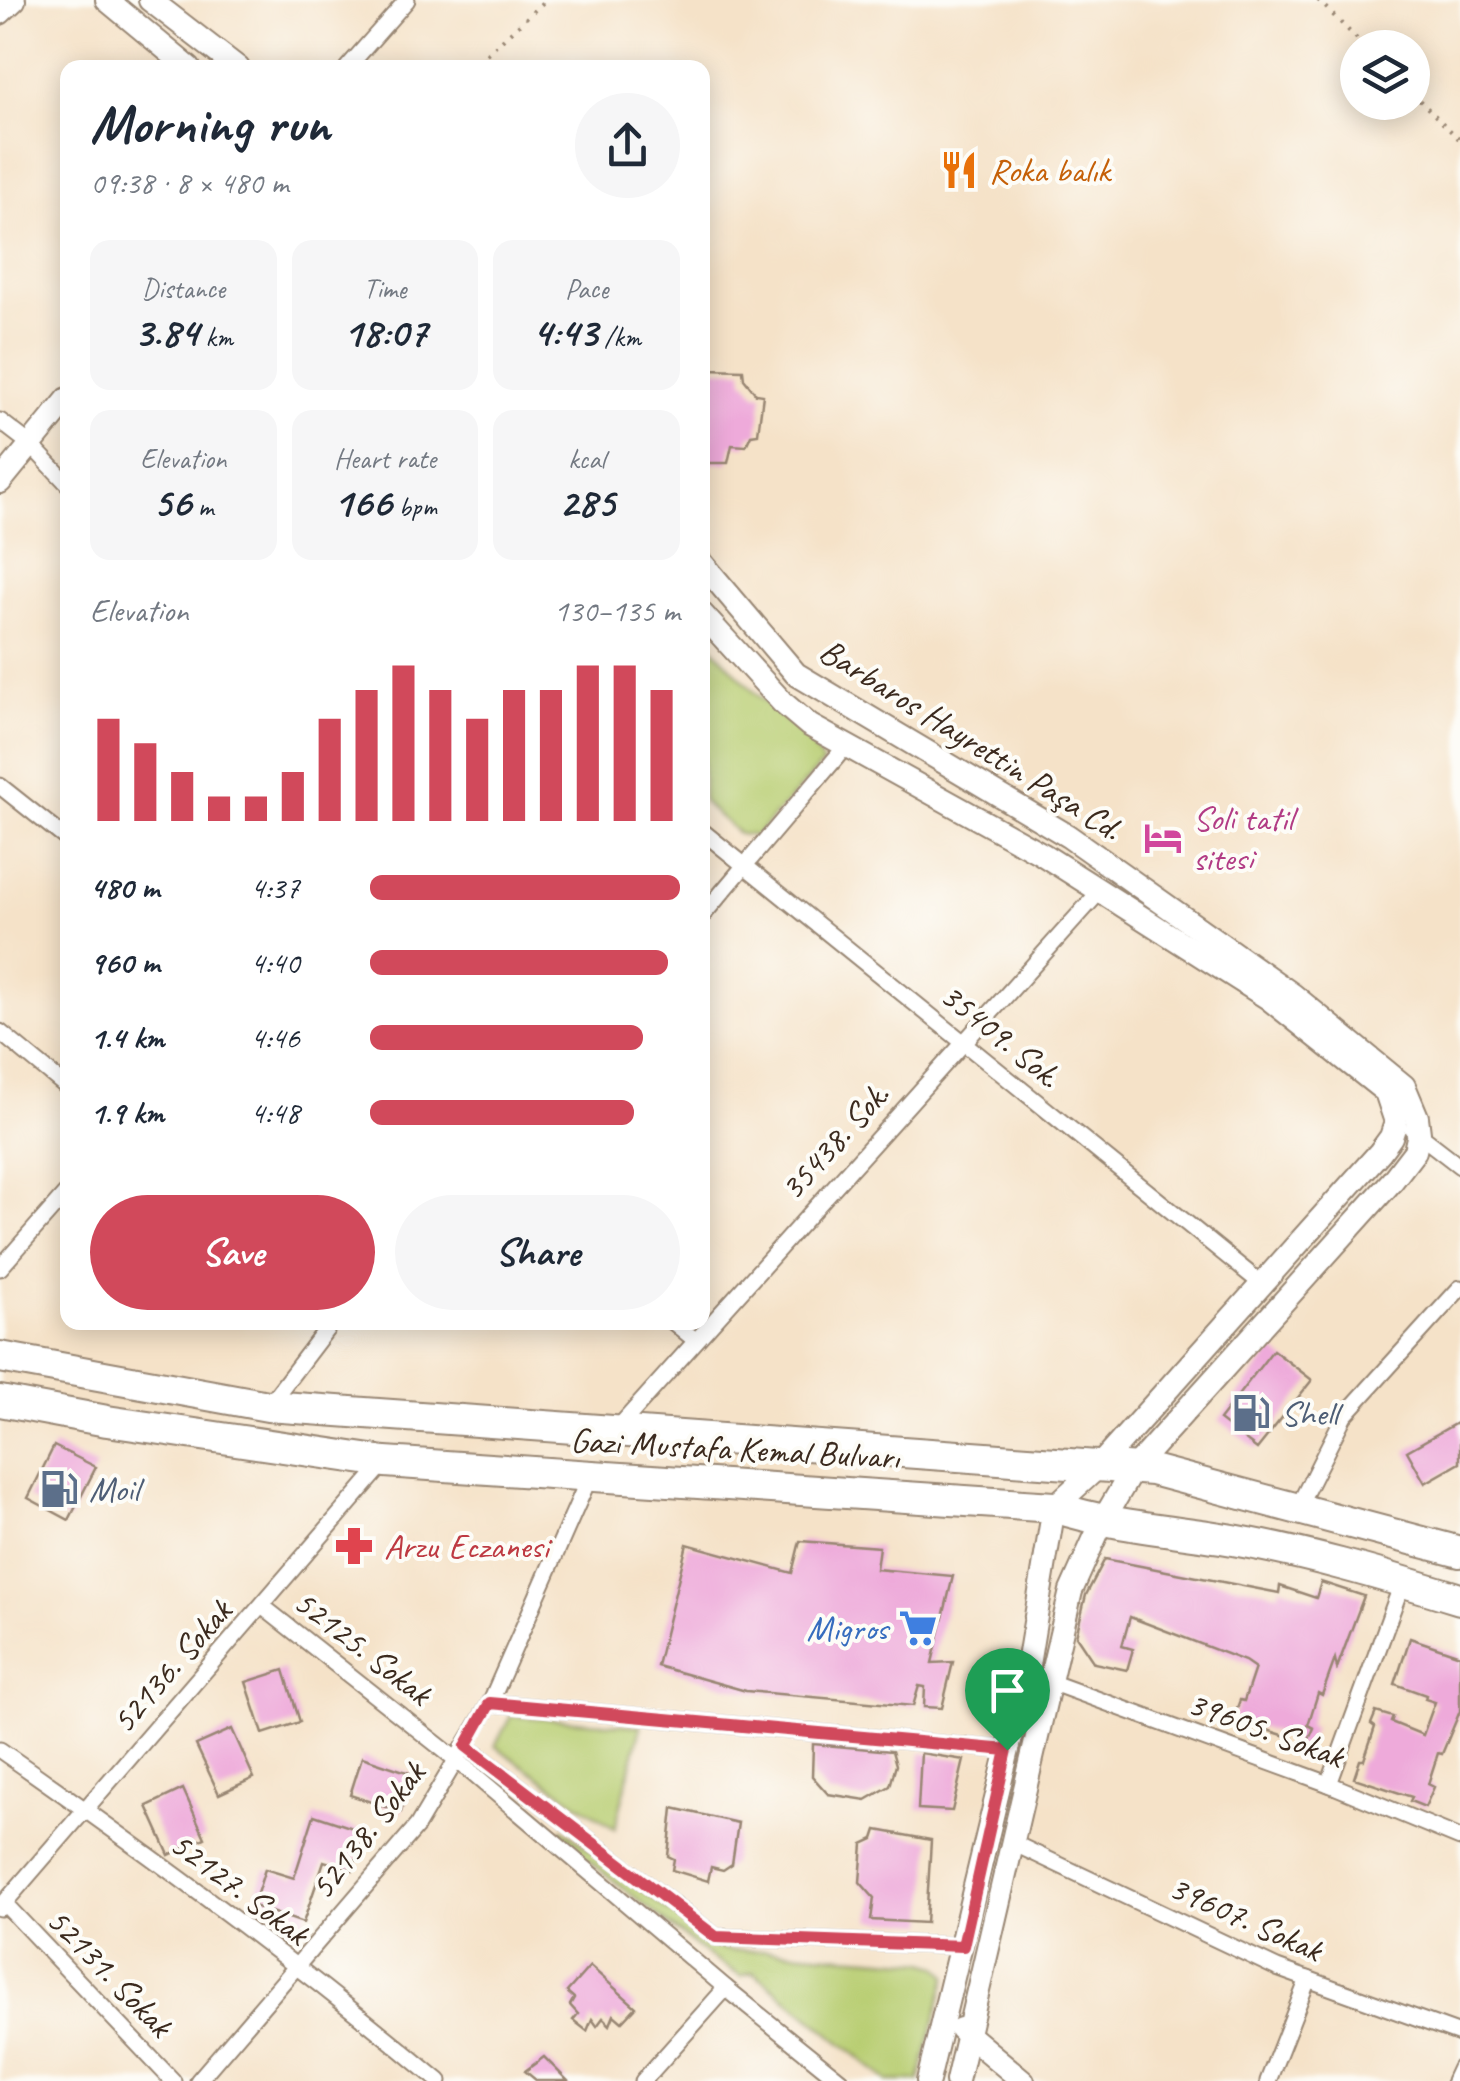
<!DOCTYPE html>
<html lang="en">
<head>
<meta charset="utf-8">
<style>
	:root { --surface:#fff; --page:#f6f6f7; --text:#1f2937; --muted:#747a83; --accent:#d1495b }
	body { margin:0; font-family:Caveat,sans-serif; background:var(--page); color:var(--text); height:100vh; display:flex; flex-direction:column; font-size:38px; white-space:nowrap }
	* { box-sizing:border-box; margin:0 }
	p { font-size:32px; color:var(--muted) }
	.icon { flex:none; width:55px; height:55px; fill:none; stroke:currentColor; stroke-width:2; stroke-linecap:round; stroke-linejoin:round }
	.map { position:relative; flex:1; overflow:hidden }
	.drawer { position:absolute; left:60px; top:60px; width:650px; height:1270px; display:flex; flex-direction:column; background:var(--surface); border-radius:20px; box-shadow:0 5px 25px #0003 }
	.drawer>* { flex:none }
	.buttons { position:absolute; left:1340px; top:30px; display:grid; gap:20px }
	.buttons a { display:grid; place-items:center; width:90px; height:90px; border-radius:50%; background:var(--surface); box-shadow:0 5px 25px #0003; font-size:50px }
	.pin { position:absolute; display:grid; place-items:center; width:85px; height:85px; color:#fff; margin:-102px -42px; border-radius:50% 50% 50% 0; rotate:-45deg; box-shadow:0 0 10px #0007 }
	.pin .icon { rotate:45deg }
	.round { display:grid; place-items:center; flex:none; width:105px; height:105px; border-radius:52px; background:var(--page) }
	.headline { display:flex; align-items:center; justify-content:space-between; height:170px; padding:0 30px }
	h1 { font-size:55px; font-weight:800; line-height:75px }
	.metrics { display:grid; grid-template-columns:repeat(3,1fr); gap:15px; height:170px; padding:10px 30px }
	.metrics div { display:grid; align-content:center; border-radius:20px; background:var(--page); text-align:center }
	.metrics b { font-size:42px; font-weight:800 }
	.metrics small { font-size:28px; font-weight:400 }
	.metrics p { font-size:28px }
	.chart { height:280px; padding:20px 30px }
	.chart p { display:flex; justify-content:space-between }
	.chart svg { width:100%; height:180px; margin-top:10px; stroke:var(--accent); stroke-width:6 }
	.action { display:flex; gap:20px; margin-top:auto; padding:20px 30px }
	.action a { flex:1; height:115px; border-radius:60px; background:var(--accent); color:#fff; font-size:40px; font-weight:800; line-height:115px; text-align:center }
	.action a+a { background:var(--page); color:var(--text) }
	ul { padding:0 30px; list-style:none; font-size:32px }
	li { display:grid; grid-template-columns:160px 120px 1fr; align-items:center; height:75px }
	li i { height:25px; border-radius:12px; background:var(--accent) }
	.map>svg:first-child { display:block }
	.park { fill:#b8cd71; stroke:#7a7c48; stroke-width:2.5 }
	.building { fill:#eeaada }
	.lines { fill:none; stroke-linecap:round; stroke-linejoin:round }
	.street-casing { stroke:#988673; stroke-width:19 }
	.secondary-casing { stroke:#988673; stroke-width:26 }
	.highway-casing { stroke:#988673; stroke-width:34 }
	.path { stroke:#988673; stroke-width:4; stroke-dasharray:2.5 8; stroke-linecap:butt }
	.street { stroke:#fff; stroke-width:15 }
	.secondary { stroke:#fff; stroke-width:22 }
	.highway { stroke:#fff; stroke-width:30 }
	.route-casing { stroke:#fff; stroke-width:20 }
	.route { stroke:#d1495b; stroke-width:12 }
	.labels { text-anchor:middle; stroke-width:8; stroke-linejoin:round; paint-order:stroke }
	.food-label { font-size:35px; fill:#c56008; stroke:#fdfcf7; text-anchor:start }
	.street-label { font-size:35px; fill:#3b2a1e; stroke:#fdfcf7 }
	.hotel-label { font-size:35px; fill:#b23c85; stroke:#fdfcf7; text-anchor:start }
	.service-label { font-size:35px; fill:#4e5e75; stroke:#fdfcf7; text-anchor:start }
	.health-label { font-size:35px; fill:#be3a42; stroke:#fdfcf7; text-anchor:start }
	.shop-label { font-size:35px; fill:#366cbe; stroke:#fdfcf7; text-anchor:end }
</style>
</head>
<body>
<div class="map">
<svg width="1460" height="2081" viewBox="0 0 1460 2081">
	<rect width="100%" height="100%" fill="#fdfcf7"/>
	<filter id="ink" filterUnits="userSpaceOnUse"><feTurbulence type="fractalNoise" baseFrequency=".01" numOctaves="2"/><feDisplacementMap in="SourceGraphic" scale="20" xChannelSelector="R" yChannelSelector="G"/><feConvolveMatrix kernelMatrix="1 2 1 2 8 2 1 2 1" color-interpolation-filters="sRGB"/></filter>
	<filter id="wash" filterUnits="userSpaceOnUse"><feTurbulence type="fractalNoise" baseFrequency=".0048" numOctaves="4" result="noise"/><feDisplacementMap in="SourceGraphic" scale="40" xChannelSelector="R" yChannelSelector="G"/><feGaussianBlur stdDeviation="2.25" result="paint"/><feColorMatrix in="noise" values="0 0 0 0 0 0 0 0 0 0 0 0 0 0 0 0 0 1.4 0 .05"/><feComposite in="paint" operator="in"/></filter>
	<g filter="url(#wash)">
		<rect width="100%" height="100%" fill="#f5e2c8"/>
		<g class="park">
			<polygon points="703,637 755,693 809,739 823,763 756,836 739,834 703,802"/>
			<polygon points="511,1716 641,1726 615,1829 495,1746"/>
			<polygon points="563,1829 714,1946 731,1951 763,1950 925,1962 939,1966 947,1975 919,2081 888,2081 754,1972 741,1976 708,1956 558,1836"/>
		</g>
		<g id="blocks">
			<g class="building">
				<polygon points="707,369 743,370 744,379 756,394 763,395 758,434 751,435 746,446 732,445 728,463 709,463 702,454 702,377 706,377"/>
				<polygon points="1273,1350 1312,1380 1257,1449 1219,1420"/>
				<polygon points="1460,1421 1460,1463 1425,1483 1407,1451"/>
				<polygon points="54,1446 96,1467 69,1520 28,1498"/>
				<polygon points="800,1541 879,1547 876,1569 953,1576 932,1663 953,1662 942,1708 924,1707 925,1687 919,1686 913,1706 746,1691 657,1666 687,1544 792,1573"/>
				<polygon points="1105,1559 1279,1593 1280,1586 1316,1598 1321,1582 1364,1596 1337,1668 1335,1659 1322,1695 1318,1693 1308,1725 1314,1728 1305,1748 1289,1742 1292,1738 1233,1719 1240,1700 1244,1701 1255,1668 1245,1661 1130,1617 1122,1646 1133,1649 1127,1670 1094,1663 1076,1636 1086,1595"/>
				<polygon points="1410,1638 1460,1655 1460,1711 1442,1754 1438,1753 1428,1784 1434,1787 1425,1807 1410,1801 1412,1797 1354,1778 1360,1760 1364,1760 1375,1727 1371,1724 1376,1712 1393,1717 1391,1722 1423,1735 1435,1702 1425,1699 1426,1695 1395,1684"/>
				<polygon points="284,1670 300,1722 263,1734 246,1682"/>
				<polygon points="232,1729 254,1778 219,1794 196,1745"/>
				<polygon points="813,1744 892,1751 896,1765 890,1786 866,1800 828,1794 812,1776"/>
				<polygon points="921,1753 964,1760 952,1811 918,1809"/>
				<polygon points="362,1757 413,1774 401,1812 350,1795"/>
				<polygon points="183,1789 205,1838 169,1855 147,1806"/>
				<polygon points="673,1808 738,1823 732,1864 723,1870 711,1867 708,1881 672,1870 674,1859 668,1856"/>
				<polygon points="314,1815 365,1832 353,1870 324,1861 303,1923 253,1906 265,1869 294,1878"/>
				<polygon points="877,1830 931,1840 926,1923 871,1920 874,1898 860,1882 863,1844 874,1839"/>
				<polygon points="590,1966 636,2007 622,2022 614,2015 610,2025 603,2018 597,2026 592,2019 587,2031 573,2020 578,2014 570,2005 574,1998 567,1992"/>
				<polygon points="544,2057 568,2081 537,2081 525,2071"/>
			</g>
		</g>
	</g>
	<g filter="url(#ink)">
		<use href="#blocks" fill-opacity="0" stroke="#988673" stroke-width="2.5"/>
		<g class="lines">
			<g class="street-casing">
				<g id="street">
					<polyline points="347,68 407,0"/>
					<polyline points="0,421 30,444 68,484"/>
					<polyline points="0,786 68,840"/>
					<polyline points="702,831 1263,1285"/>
					<polyline points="702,916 846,746"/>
					<polyline points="0,1032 68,1088"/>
					<polyline points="1412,1129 1460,1166"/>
					<polyline points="0,1268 68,1191"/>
					<polyline points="673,1322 695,1340"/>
					<polyline points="268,1406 332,1322"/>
					<polyline points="617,1429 1100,891"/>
					<polyline points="1297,1509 1344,1416 1460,1288"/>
					<polyline points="262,1606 458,1761 726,1988 841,2081"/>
					<polyline points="1050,1682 1329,1784 1460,1838"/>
					<polyline points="490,1703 1007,1750"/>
					<polyline points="466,1746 716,1937 963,1946"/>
					<path d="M0 1750C150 1854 299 1964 439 2081"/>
					<polyline points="1329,1784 1403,1581"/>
					<polyline points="1013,1843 1277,1968 1460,2034"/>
					<polyline points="4,1903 173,2081"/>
					<polyline points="0,1908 385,1462"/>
					<polyline points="198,2081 417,1826 490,1703 589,1478"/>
					<polyline points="643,2081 726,1988"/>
					<polyline points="1268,2081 1308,1979"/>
					<polyline points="1454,2081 1460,2068"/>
				</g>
			</g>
			<g class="secondary-casing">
				<g id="secondary">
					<polyline points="107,0 189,68"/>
					<polyline points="150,0 238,68"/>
					<polyline points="0,13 14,0"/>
					<polyline points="0,482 68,399"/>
					<polyline points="702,563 796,674 1068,836 1293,995 1404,1086 1417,1117 1419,1133 1415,1151 1392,1181 1133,1469 1102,1522 1071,1591 957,2081"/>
					<polyline points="702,614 783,703 809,725 1042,854 1268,998 1386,1092 1396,1122 1391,1137 1380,1152 1099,1466 1054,1507 1027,1671 928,2081"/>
					<polyline points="961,2029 1023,2081"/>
				</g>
			</g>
			<g class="highway-casing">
				<g id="highway">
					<polyline points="0,1357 268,1406 1152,1470 1460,1552"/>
					<path d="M0 1401 107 1421 385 1462 1054 1507C1110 1525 1163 1529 1221 1538 1301 1551 1383 1575 1460 1599"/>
				</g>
			</g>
			<g class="path">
				<polyline points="1318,0 1366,48"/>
				<polyline points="471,68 546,0"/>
				<polyline points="1412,93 1460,140"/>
			</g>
			<use href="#street" class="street"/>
			<use href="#secondary" class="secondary"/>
			<use href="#highway" class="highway"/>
		</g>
	</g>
	<g class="lines" filter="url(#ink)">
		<g class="route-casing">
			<polygon id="route" points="490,1703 1007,1750 963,1946 716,1937 466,1746"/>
		</g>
		<use href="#route" class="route"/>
	</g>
	<defs>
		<g id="restaurant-bare" transform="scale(3)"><path d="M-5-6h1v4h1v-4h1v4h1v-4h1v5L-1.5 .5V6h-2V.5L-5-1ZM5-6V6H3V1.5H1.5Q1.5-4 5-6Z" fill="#e8710a" stroke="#fdfcf7" stroke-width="2.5" paint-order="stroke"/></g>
		<g id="hotel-bare" transform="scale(3)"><path d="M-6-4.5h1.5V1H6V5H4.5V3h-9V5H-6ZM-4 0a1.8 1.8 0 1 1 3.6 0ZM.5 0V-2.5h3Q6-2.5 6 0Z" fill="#d1479c" stroke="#fdfcf7" stroke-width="2.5" paint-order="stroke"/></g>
		<g id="fuel-bare" transform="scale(3)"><path d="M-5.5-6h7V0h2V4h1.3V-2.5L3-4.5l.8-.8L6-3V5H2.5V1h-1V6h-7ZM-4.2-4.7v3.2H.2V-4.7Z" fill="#5c6f8a" stroke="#fdfcf7" stroke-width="2.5" paint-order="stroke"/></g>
		<g id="pharmacy-bare" transform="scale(3)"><path d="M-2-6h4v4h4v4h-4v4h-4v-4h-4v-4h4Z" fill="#e0444e" stroke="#fdfcf7" stroke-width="2.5" paint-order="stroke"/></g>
		<g id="supermarket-bare" transform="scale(3)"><path d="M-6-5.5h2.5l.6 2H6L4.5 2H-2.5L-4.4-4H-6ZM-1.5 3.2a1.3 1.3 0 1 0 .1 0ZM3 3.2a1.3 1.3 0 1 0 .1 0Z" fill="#3f7fe0" stroke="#fdfcf7" stroke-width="2.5" paint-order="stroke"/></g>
	</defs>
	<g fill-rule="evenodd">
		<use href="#restaurant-bare" x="959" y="170"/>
		<use href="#hotel-bare" x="1163" y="838"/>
		<use href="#fuel-bare" x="1251" y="1413"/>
		<use href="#fuel-bare" x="59" y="1489"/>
		<use href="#pharmacy-bare" x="354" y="1546"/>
		<use href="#supermarket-bare" x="918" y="1628"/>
	</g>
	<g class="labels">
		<g class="food-label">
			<text x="989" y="182">Roka balık</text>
		</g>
		<g class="street-label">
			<text transform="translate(971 739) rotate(32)" y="12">Barbaros Hayrettin Paşa Cd.</text>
			<text transform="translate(1001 1035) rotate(39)" y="12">35409. Sok.</text>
			<text transform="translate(834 1141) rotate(-48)" y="12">35438. Sok.</text>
			<text transform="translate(735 1448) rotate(3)" y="12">Gazi Mustafa Kemal Bulvarı</text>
			<text transform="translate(363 1647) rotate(38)" y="12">52125. Sokak</text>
			<text transform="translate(171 1666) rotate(-49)" y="12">52136. Sokak</text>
			<text transform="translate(1266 1729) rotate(20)" y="12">39605. Sokak</text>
			<text transform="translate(367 1830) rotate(-52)" y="12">52138. Sokak</text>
			<text transform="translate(240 1888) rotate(37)" y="12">52127. Sokak</text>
			<text transform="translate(1246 1918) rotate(24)" y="12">39607. Sokak</text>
			<text transform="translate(110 1972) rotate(46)" y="12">52131. Sokak</text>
		</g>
		<g class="hotel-label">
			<text x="1193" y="830">Soli tatil<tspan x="1193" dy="40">sitesi</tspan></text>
		</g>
		<g class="service-label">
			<text x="1281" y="1425">Shell</text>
			<text x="89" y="1501">Moil</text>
		</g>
		<g class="health-label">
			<text x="384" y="1558">Arzu Eczanesi</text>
		</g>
		<g class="shop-label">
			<text x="888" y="1640">Migros</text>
		</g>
	</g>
</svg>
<div class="buttons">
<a><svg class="icon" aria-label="layers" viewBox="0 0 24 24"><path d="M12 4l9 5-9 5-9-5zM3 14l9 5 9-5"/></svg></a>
</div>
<div class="pin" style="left:1007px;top:1750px;background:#1e9e55"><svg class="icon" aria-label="arrive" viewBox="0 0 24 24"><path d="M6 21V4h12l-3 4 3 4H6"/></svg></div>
<section class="drawer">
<div class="headline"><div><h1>Morning run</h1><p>09:38 · 8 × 480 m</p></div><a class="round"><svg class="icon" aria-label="share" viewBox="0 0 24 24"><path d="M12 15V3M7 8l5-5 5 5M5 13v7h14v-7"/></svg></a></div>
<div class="metrics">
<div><p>Distance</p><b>3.84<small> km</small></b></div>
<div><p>Time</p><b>18:07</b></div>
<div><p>Pace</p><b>4:43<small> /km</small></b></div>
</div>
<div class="metrics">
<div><p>Elevation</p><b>56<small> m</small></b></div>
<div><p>Heart rate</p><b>166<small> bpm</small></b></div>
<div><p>kcal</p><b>285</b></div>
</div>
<div class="chart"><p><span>Elevation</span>130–135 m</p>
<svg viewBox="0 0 160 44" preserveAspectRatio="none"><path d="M5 44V19M15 44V25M25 44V32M35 44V38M45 44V38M55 44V32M65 44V19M75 44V12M85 44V6M95 44V12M105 44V19M115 44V12M125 44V12M135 44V6M145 44V6M155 44V12"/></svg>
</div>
<ul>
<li><b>480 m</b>4:37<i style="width:100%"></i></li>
<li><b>960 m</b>4:40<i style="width:96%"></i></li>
<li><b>1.4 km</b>4:46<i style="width:88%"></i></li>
<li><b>1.9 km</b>4:48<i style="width:85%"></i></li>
</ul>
<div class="action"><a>Save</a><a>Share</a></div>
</section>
</div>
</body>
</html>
